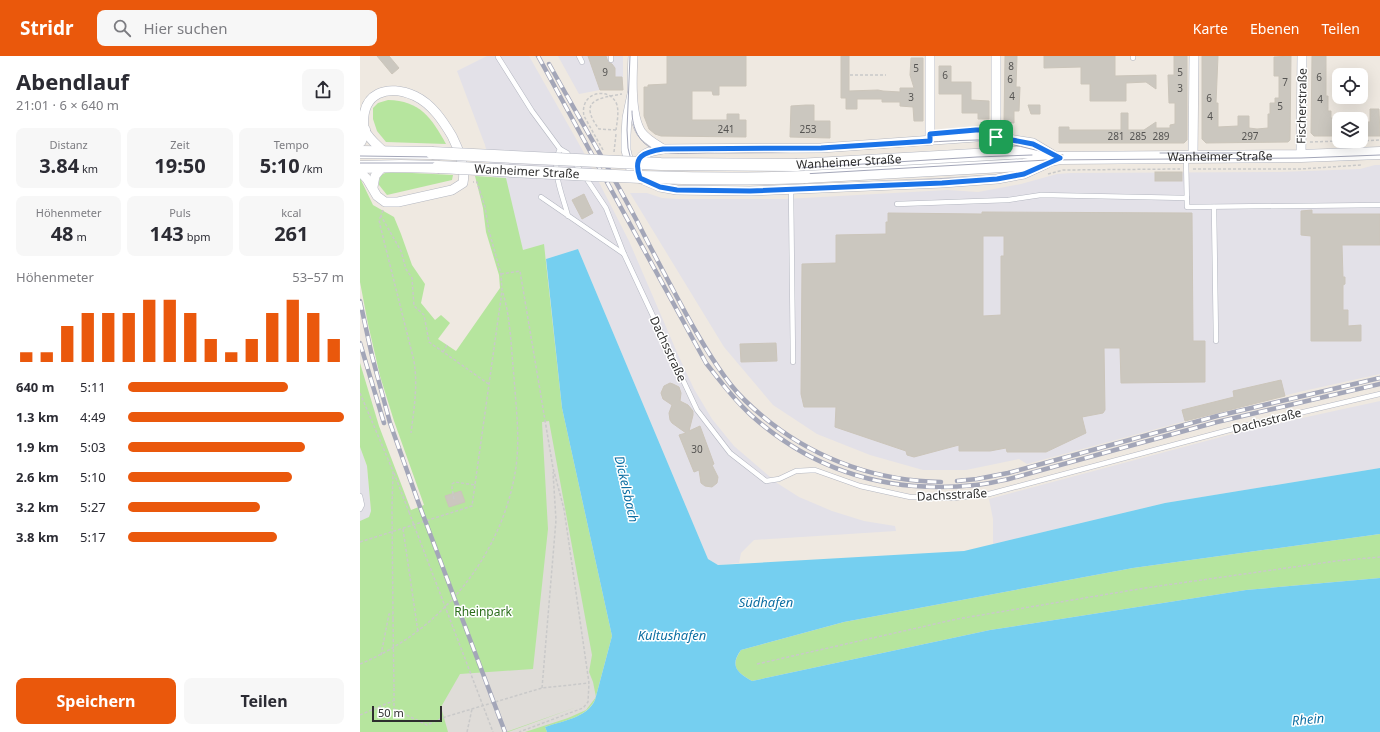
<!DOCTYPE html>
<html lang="de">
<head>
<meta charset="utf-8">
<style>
	:root { --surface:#fff; --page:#f7f7f7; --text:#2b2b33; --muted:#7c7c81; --accent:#ea580c }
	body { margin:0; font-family:"Noto Sans",sans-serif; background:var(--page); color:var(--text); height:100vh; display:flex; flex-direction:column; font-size:15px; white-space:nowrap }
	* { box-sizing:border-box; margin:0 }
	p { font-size:13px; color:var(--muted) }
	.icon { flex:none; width:22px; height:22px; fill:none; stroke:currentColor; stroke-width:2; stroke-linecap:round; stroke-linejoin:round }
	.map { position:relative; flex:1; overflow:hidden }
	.side { display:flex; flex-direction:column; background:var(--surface); width:360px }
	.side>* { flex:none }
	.buttons { position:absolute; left:972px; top:12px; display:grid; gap:8px }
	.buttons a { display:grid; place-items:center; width:36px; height:36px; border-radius:8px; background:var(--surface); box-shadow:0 4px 16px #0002; font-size:20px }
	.scale { position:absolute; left:12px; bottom:10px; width:70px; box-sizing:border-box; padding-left:4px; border:2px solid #2e2e2e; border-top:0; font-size:11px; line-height:14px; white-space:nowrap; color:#2e2e2e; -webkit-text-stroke:3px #fff; paint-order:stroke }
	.pin { position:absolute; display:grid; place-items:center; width:34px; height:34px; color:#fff; margin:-17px; border-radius:8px; box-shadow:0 2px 6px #0006 }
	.round { display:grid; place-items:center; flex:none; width:42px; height:42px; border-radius:8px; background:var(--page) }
	.summary { display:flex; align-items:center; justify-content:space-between; height:68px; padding:0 16px }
	h1 { font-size:22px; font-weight:700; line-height:30px }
	.stats { display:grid; grid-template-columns:repeat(3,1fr); gap:6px; height:68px; padding:4px 16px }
	.stats div { display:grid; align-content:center; border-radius:8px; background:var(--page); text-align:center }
	.stats b { font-size:20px; font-weight:700 }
	.stats small { font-size:11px; font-weight:400 }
	.stats p { font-size:11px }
	.chart { height:112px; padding:8px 16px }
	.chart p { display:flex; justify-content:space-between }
	.chart svg { width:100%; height:72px; margin-top:4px; stroke:var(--accent); stroke-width:6 }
	.button { display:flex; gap:8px; margin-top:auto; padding:8px 16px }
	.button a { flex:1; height:46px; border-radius:8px; background:var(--accent); color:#fff; font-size:16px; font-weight:700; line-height:46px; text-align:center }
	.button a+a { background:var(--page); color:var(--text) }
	ul { padding:0 16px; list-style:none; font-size:13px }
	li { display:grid; grid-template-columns:64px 48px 1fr; align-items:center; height:30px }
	li i { height:10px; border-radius:5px; background:var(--accent) }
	header { display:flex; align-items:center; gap:24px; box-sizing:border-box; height:56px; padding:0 20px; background:var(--accent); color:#fff }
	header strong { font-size:19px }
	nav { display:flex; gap:22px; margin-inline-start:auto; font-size:14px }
	.search { width:280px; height:36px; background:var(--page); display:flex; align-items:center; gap:10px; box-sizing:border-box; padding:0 14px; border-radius:8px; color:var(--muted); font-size:15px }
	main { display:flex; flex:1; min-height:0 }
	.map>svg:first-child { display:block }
	.industrial { fill:#e3e1e8 }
	.green { fill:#b6e59e }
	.plaza { fill:#dfdcd8 }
	.water { fill:#75cff0 }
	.building { fill:#cbc7bf; stroke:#cbc5ba; fill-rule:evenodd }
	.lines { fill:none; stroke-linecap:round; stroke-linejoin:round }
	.service-casing { stroke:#b4b7c1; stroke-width:5.5 }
	.minor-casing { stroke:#b4b7c1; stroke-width:10 }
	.tertiary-casing { stroke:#b4b7c1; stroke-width:13 }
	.path { stroke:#c9c9c9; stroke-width:1.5; stroke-dasharray:3 2; stroke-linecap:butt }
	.service { stroke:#fff; stroke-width:4.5 }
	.minor { stroke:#fff; stroke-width:9 }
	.tertiary { stroke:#fff; stroke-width:12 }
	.tram { stroke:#a3a6b8; stroke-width:1 }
	.rail-casing { stroke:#a3a6b8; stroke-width:4.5 }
	.rail { stroke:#fff; stroke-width:3; stroke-dasharray:9; stroke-linecap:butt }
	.tertiary-bridge-casing { stroke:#b4b7c1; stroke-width:13; stroke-linecap:butt }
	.path-bridge { stroke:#c9c9c9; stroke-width:1.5; stroke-dasharray:3 2; stroke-linecap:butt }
	.tertiary-bridge { stroke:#fff; stroke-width:12 }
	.route-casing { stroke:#fff; stroke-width:8 }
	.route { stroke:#1a73e8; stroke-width:5 }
	.labels { text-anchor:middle; stroke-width:3; stroke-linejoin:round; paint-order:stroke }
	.number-label { font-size:10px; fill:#555452 }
	.street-label { font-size:12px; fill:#2e2e2e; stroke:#fff }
	.park-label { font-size:12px; fill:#2c6e1b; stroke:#fff }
	.water-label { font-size:13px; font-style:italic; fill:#0d6fa3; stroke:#fff }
</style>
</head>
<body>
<header>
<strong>Stridr</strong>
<div class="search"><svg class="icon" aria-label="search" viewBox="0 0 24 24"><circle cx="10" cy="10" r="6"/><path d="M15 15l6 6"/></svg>Hier suchen</div>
<nav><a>Karte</a><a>Ebenen</a><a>Teilen</a></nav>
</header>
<main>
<section class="side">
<div class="summary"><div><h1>Abendlauf</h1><p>21:01 · 6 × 640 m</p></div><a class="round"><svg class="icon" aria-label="share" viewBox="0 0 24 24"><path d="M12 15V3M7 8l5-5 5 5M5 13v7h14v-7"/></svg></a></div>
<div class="stats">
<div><p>Distanz</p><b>3.84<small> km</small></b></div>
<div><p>Zeit</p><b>19:50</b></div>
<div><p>Tempo</p><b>5:10<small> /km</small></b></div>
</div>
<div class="stats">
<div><p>Höhenmeter</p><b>48<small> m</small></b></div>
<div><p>Puls</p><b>143<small> bpm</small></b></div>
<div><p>kcal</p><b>261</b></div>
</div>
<div class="chart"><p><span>Höhenmeter</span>53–57 m</p>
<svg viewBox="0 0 160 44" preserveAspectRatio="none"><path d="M5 44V38M15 44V38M25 44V22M35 44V14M45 44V14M55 44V14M65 44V6M75 44V6M85 44V14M95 44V30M105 44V38M115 44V30M125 44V14M135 44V6M145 44V14M155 44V30"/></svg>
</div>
<ul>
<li><b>640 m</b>5:11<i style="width:74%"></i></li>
<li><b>1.3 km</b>4:49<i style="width:100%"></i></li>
<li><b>1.9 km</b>5:03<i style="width:82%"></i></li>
<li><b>2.6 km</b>5:10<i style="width:76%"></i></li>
<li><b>3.2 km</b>5:27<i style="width:61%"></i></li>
<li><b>3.8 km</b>5:17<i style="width:69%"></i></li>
</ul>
<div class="button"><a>Speichern</a><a>Teilen</a></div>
</section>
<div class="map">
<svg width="1020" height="676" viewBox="0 0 1020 676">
	<rect width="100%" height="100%" fill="#efe9e1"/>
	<g class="industrial">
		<polygon points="127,0 169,0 223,95 269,185 319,301 334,333 352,363 374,390 417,427 439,441 472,455 504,465 535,470 536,475 394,484 381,497 379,507 358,509 348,503 218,193 186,203 183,189 163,195 147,134 146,122 133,121 125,89 97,15"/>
		<polygon points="198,0 263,0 263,34 240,34 219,38"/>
		<polygon points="1015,109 1020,109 1020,318 939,336 855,357 667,408 659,403 606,414 563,414 510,399 457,378 413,349 364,291 270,137 287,137 302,142 318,143 426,143 587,134 618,136 661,128 697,118 710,117 920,116 1000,113"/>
		<polygon points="1020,345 1020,412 805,447 633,488 633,463 629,443 891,373"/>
		<polygon points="0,391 7,410 11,455 10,461 0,465"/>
	</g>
	<g class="green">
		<path d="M28 44C60 45 71 61 86 88L26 86 17 75 13 63V52L18 47Z"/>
		<path d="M27 116H32L93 119 92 124 27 139 19 129C19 122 20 119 27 116Z"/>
		<path d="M115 120 146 122 163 194 184 188 202 352 252 580 235 644C226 662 203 665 185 671L187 676H0V465L9 461 11 455 7 410 0 391V307L19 370 51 454 64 449 34 365 20 320 8 268 0 226V122L13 149 34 161 41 178 52 209 65 228 61 247 75 264 81 259 90 267 78 283 96 295 140 232 139 219 126 176 123 152Z"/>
		<path d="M1020 478V522L886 534 630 574 392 625C378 617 369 611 381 594L484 566 773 512Z"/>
	</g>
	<polygon class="plaza" points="189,365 232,599 229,616 233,626 236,641 226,654 208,662 165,676 148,676 217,651 146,676 88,676 81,651 100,618 173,613 188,473 182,366"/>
	<path class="water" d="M218 193 348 503 358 509 604 495 805 447 1020 412V478L773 512 484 566 381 594C369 610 378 617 392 625L630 574 886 534 1020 522V676H187L185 671C202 665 227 662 235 644L252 580 202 352 186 203Z"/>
	<g class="building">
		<polygon points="17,0 29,0 39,12 32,18"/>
		<polygon points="228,0 246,0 248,6 252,8 255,12 255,21 262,21 263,34 240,34"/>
		<polygon points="307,0 386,0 386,30 359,30 359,39 353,39 352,35 332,35 332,64 367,64 367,58 379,58 379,64 386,64 386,81 301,80 295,78 289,73 284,60 284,31 288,31 288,29 307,28"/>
		<polygon points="481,0 489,0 489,35 518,34 523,35 540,36 540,32 554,32 550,19 551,2 563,2 563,65 554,65 553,51 540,50 540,46 522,46 522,43 497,43 497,53 486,53 486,42 481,42"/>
		<polygon points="645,0 657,0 656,31 660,31 659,55 654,55 654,67 644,67"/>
		<polygon points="684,0 755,0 755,20 796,19 796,33 786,26 766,27 766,45 730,45 730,28 721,28 721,11 684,12"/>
		<polygon points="814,0 827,0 827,84 824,87 699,87 699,71 709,71 709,74 761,74 761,57 768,57 768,74 784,74 796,66 796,72 810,72 810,69 815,68 815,47 809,47 808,19 814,19"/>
		<polygon points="842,0 858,0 856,47 858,47 858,71 878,70 878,60 889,60 889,72 897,73 908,72 908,58 910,58 910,47 915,47 915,42 919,42 919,20 914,20 914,1 931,0 930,84 928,86 846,87 842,83"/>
		<polygon points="952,0 966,0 966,40 968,40 968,55 971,55 971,62 978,62 978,66 979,66 979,80 954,80 951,77"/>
		<polygon points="579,10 591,10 591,26 611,26 611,44 629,45 629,63 618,63 618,57 602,57 602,38 579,38"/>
		<polygon points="446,49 454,49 454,65 470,65 470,82 430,81 431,50"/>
		<polygon points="668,49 680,49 680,58 671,58"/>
		<polygon points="1010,53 1019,53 1020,80 1001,80 1001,66 1010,66"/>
		<rect x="795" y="116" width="27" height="9"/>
		<polygon points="224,138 233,157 222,163 212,144"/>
		<polygon points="952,154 952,158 1020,158 1020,189 982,189 983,221 985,221 985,228 983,229 983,254 988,254 988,270 1001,269 1001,285 951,285 951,180 941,179 941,155"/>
		<path d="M622 156 832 157 833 285H845V326L761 327 760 292H744L745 354 743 357 722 361 726 377 686 396H647L646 392 630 395H599V389L554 401 547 399 546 395 475 371 476 351H444L441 338 442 208 476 207V179L526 178V166H528V157L622 158ZM623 180H644V200H641V259L623 260Z"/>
		<polygon points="416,287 417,305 381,306 380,288"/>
		<polygon points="921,324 925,340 825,365 822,354 874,341 873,335"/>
		<polygon points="310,327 313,328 319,331 321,337 320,345 328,349 333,355 333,359 329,375 340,370 354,408 352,409 358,421 357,427 352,431 345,430 341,427 339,414 334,416 319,379 326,377 312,367 310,364 309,357 312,349 303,343 301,337 304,330"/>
		<polygon points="101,435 105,446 89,451 85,440"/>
	</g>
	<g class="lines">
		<g class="service-casing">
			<g id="service">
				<polyline points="219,0 222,6"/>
				<polyline points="138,1 172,55 200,93"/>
				<polyline points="773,2 773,0"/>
				<polyline points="251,4 251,0"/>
				<polyline points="826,101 827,151 1020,149"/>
				<polyline points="431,133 433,306"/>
				<polyline points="181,141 264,198"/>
				<polyline points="537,148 648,144 681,139 827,142"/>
				<polyline points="854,151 856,285"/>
				<path d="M208 160C203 140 190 113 200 93L207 97 224 119 246 152 264 198 337 354 370 397 406 425 419 423 436 415 455 414 500 430 550 441 594 442 629 438 888 369 1020 338"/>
				<polyline points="0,440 2,449 0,453"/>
			</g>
		</g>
		<g class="minor-casing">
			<g id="minor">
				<path d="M273 0C272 20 270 59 281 76 287 84 295 88 303 93"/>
				<polyline points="272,38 267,62 266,79 266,94 270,111 279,122 300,131 317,134 390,135 582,127 637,123 664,118 686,108"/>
				<polyline points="636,81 636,0"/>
				<polyline points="570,85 570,0"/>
				<polyline points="833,100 834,0"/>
				<polyline points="941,100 942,0"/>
				<path d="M277 113C278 97 290 95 303 93L461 92 616 81H636L673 87 693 99"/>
				<path d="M0 116 7 123 17 140 25 146H38L92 134 103 127C106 111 99 94 92 80 83 65 72 48 55 40 29 28 0 35 4 73 8 82 17 89 24 96"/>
				<polyline points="13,131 15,120 23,110"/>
			</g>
		</g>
		<g class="tertiary-casing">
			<g id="tertiary">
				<polyline points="0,85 4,74"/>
				<polyline points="0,96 72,97"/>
				<path id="s1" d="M437 109 668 96 693 101"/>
				<polyline points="0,111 41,110 78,111"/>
				<path id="s2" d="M445 121 664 109 700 102 941 100 1020 97"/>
			</g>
		</g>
		<g class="path">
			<polyline points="490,19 526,19"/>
			<path d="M256 74 239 73C218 45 237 42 262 38"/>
			<polyline points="1001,85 1020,84"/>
			<polyline points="950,86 980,85"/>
			<polyline points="254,96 256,78"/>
			<polyline points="833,113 941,113 1001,109"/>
			<polyline points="688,118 703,114 820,113"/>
			<polyline points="23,154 21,160 41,195 46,213 52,222 54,250 64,259 69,286 130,329"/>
			<path d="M21 160 19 164 21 173 54 305C58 330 54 352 51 377"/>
			<polyline points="141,218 160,215 193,412 204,453 229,627 228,646 223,652 159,676"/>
			<polyline points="83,296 87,289"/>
			<polyline points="0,337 33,415 32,452 33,563"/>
			<polyline points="34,417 49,456"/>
			<polyline points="94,443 92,432 92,428 95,426 115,429"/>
			<polyline points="43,473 58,576"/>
			<polyline points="0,486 112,450 142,235 141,218 129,175 125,151 117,126 113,126"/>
			<polyline points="21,599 29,558 33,558"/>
			<path d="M0 608C81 575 143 499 156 411 160 381 156 351 154 321 151 293 151 264 143 237"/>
			<polyline points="397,608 597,563 785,532 976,505 1020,501"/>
			<polyline points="34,632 34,653 67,669 85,661 182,632 229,627"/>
			<polyline points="182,632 196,464 193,416"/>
			<polyline points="0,659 33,645"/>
			<polyline points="107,676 112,653"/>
		</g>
		<use href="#service" class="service"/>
		<use href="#minor" class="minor"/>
		<use href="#tertiary" class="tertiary"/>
		<g class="tram">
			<polyline points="270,0 267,74 268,92 270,100 275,113 283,121 292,125 302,129 318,131 387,132 467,129 636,120 661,117 690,107"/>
			<path d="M272 55C272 72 279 88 296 94 313 100 343 96 362 96 395 97 429 96 462 94 514 91 565 85 617 84 647 84 674 96 703 99"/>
			<polyline points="800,97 878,97"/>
			<polyline points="0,100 75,101"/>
			<polyline points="0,107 76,107 302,118 443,118 687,104 941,102 1020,99"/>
			<polyline points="302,112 439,112 617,101 672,99"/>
		</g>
		<g class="rail-casing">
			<g id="rail">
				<path d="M178 0 346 307C360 325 374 344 392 360 456 417 531 438 616 429 627 428 638 425 649 423L857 366 1020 328"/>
				<path d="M189 8C218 60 249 112 277 165 290 191 304 217 318 243 334 273 350 302 371 329 382 343 397 356 411 367 460 405 519 425 581 426"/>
				<polyline points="0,245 12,300 30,367 60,451 145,676"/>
				<polyline points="0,287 24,367"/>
				<polyline points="597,425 617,423 648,417 857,360 1020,322"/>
			</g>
		</g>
		<use href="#rail" class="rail"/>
		<g class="tertiary-bridge-casing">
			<g id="tertiary-bridge">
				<polyline points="72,97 301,108 437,109"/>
				<path id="s3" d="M78 111C200 117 322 126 445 121"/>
			</g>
		</g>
		<g class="path-bridge">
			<path d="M243 94 224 60C219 35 251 30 257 49 259 57 257 66 256 74"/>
			<polyline points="49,456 133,676"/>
			<polyline points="33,563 34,632"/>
		</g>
		<use href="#tertiary-bridge" class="tertiary-bridge"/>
	</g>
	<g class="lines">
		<g class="route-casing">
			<path id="route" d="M616 74H636V81L673 88 700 102 664 118 637 123 582 127 390 135 317 134 300 131 280 122C272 100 284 96 303 93L461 92 570 85V78Z"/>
		</g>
		<use href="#route" class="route"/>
	</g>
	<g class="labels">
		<g class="number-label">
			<text x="651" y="14">8</text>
			<text x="556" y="16">5</text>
			<text x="245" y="20">9</text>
			<text x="820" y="20">5</text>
			<text x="585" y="23">6</text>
			<text x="959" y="25">6</text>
			<text x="650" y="27">6</text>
			<text x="925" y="30">7</text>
			<text x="820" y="36">3</text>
			<text x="652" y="44">4</text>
			<text x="551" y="45">3</text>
			<text x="849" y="46">6</text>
			<text x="960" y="47">4</text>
			<text x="920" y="54">5</text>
			<text x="850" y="64">4</text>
			<text x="366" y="77">241</text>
			<text x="448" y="77">253</text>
			<text x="756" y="84">281</text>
			<text x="778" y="84">285</text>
			<text x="801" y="84">289</text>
			<text x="890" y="84">297</text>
			<text x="337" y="397">30</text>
		</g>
		<g class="street-label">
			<text transform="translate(942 50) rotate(-89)" y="4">Fischerstraße</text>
			<text dy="4" stroke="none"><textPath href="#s2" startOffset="416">Wanheimer Straße</textPath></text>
			<text dy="4" stroke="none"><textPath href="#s1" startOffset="52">Wanheimer Straße</textPath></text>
			<text dy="4" stroke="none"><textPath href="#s3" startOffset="89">Wanheimer Straße</textPath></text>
			<text transform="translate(308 293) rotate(65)" y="4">Dachsstraße</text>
			<text transform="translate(907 365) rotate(-14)" y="4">Dachsstraße</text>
			<text transform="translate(592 439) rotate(-3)" y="4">Dachsstraße</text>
		</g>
		<g class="park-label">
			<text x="123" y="560">Rheinpark</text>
		</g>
		<g class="water-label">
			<text transform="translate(267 433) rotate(77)" y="5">Dickelsbach</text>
			<text x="406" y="551">Südhafen</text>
			<text x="312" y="584">Kultushafen</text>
			<text transform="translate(948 663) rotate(-5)" y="5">Rhein</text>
		</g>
	</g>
</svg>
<div class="buttons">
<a><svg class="icon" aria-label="locate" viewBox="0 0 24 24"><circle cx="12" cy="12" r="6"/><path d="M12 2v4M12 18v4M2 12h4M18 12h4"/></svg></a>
<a><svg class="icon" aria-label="layers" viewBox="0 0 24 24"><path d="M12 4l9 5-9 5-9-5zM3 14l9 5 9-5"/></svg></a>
</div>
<div class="scale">50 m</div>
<div class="pin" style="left:636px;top:81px;background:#1e9e55"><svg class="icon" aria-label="arrive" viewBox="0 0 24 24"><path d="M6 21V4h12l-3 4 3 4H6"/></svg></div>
</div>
</main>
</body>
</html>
